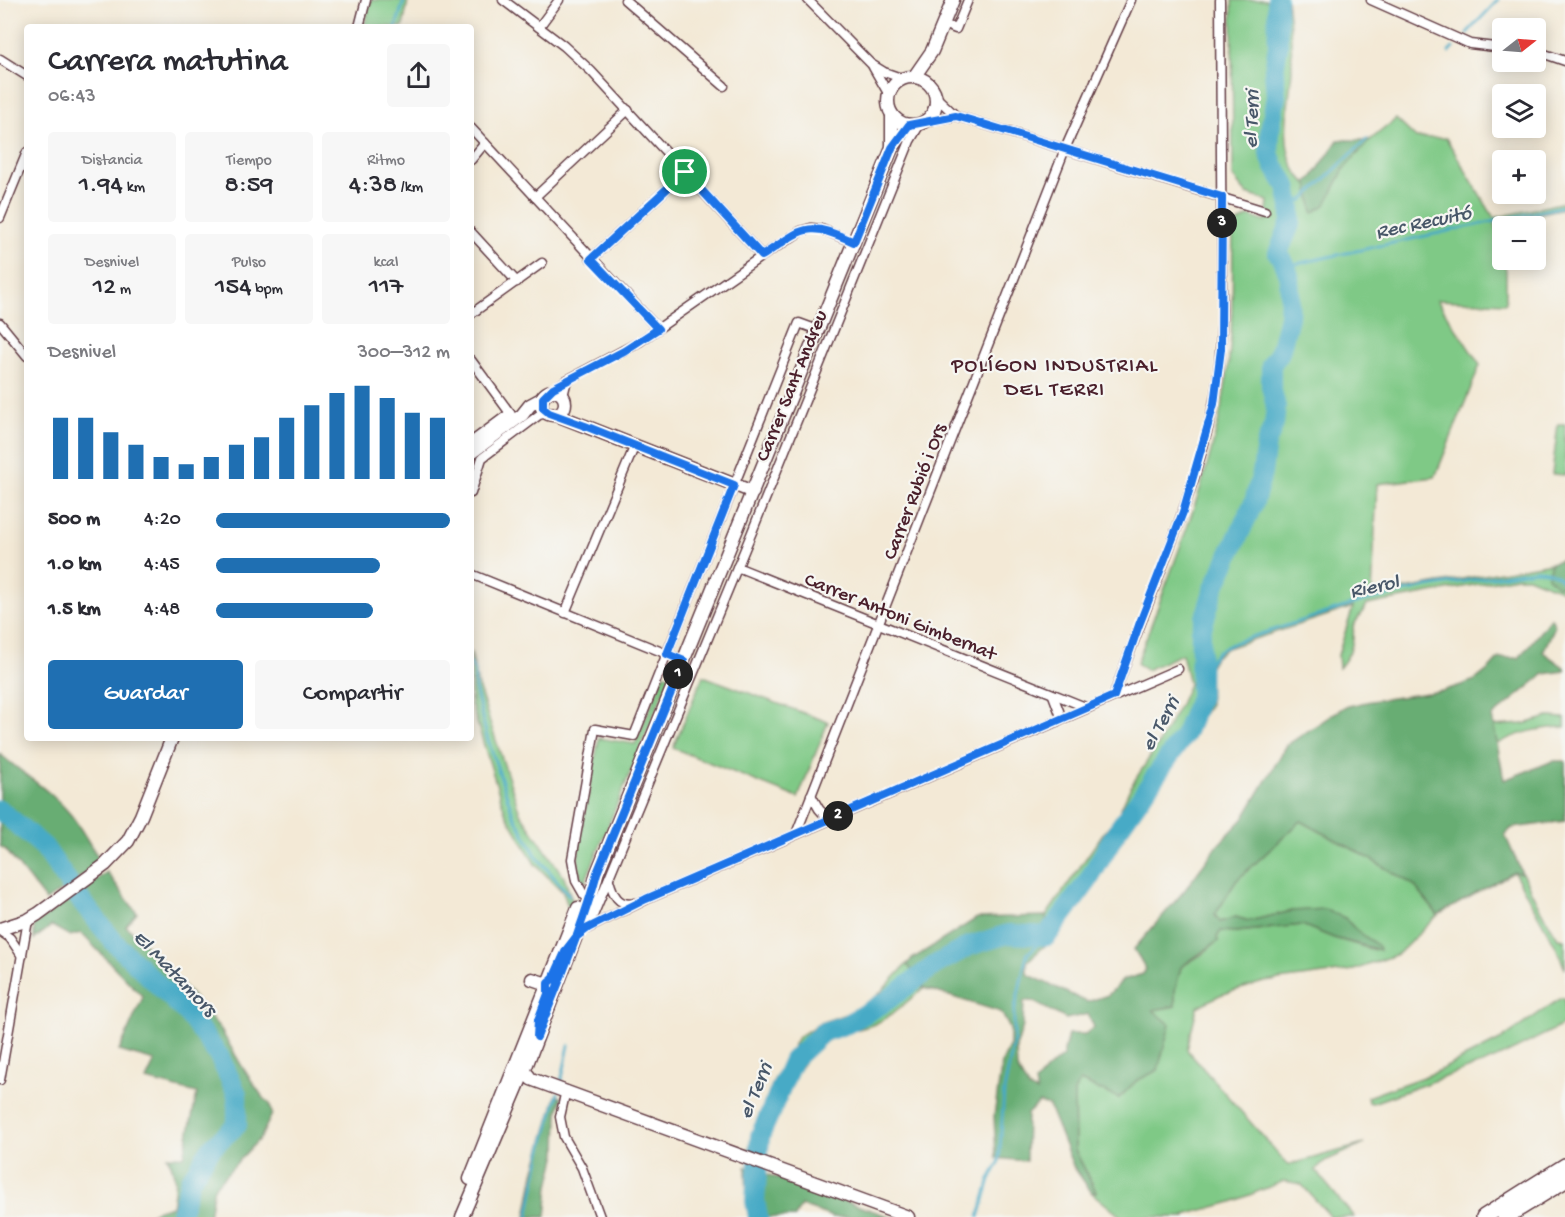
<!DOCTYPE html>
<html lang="es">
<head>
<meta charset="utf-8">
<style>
	:root { --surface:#fff; --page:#f7f7f7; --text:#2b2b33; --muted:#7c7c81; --accent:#1f6fb2 }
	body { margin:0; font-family:"Gochi Hand",sans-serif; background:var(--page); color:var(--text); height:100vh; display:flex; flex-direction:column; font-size:22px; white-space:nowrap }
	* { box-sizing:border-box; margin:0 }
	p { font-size:20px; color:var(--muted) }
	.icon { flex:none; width:33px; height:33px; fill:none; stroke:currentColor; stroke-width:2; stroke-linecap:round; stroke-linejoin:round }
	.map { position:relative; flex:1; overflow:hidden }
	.sheet { position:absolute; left:24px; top:24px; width:450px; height:717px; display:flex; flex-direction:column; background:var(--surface); border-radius:6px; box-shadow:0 3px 15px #0003 }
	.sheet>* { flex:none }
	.needle { width:39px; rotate:73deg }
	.tools { position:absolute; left:1492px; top:18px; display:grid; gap:12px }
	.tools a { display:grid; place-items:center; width:54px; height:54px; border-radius:6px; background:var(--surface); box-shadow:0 3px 15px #0003; font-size:30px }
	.pin { position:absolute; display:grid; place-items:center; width:51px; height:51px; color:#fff; margin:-26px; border:3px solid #fff; border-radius:50%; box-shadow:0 2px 6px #0007 }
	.km { position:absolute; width:30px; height:30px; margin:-15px; border-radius:50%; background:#222; color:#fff; font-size:16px; line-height:30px; text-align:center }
	.round { display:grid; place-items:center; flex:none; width:63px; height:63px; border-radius:6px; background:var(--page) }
	.summary { display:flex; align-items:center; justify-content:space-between; height:102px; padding:0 24px }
	h1 { font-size:33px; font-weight:600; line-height:45px }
	.figures { display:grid; grid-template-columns:repeat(3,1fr); gap:9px; height:102px; padding:6px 24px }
	.figures div { display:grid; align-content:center; border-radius:6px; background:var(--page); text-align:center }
	.figures b { font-size:26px; font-weight:600 }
	.figures small { font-size:16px; font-weight:400 }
	.figures p { font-size:16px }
	.chart { height:168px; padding:12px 24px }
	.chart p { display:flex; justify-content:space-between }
	.chart svg { width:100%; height:108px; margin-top:6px; stroke:var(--accent); stroke-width:6 }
	.cta { display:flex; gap:12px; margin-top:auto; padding:12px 24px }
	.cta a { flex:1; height:69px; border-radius:6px; background:var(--accent); color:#fff; font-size:24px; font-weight:600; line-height:69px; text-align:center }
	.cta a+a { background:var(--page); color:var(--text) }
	ul { padding:0 24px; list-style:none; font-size:20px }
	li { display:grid; grid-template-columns:96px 72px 1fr; align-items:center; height:45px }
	li i { height:15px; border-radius:8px; background:var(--accent) }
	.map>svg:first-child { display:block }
	.green { fill:#7fc986; stroke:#647458; stroke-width:1.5 }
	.forest { fill:#67ad73; stroke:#58664f; stroke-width:1.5; fill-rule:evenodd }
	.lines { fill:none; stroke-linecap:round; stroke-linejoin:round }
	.stream { stroke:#46aac6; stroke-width:3 }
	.river { stroke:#46aac6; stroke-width:20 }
	.street-casing { stroke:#633d45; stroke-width:11 }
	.secondary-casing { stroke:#633d45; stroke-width:15 }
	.highway-casing { stroke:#633d45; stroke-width:18 }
	.street { stroke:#fff; stroke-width:8 }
	.secondary { stroke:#fff; stroke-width:12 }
	.highway { stroke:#fff; stroke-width:15 }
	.route-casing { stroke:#fff; stroke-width:12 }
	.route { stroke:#1a73e8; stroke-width:8 }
	.labels { text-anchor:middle; stroke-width:4.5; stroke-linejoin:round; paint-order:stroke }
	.street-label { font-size:20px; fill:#4a1f2b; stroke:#f6f6f2 }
	.water-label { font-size:21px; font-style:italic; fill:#485769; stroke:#f6f6f2 }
	.neighbourhood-label { font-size:21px; letter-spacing:1.5px; fill:#4a1f2b; stroke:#f6f6f2 }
</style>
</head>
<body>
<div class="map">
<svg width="1565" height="1217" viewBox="0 0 1565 1217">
	<rect width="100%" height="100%" fill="#f6f6f2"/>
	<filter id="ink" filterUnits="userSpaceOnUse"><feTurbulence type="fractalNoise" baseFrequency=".0167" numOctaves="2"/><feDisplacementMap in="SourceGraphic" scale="12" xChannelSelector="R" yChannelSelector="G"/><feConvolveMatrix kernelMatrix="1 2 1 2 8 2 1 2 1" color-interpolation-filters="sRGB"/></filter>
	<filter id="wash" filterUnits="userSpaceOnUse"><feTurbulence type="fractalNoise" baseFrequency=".008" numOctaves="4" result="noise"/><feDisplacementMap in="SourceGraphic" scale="24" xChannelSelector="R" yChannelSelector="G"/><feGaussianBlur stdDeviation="1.35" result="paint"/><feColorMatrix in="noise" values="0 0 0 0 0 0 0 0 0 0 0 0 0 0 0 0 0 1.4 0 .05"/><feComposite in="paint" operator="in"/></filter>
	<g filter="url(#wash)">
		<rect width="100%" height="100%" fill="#f3e9d6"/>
		<g class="green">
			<polygon points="371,0 408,0 403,27 364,27"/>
			<path d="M1232 0H1287C1290 23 1292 46 1292 69 1290 102 1279 140 1295 170 1301 180 1318 194 1326 204L1344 169 1370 140 1396 119 1416 138H1446L1494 218 1565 202V208L1495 223 1506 270V303L1437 300 1480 365 1435 477 1377 484 1372 595 1551 563 1548 577 1558 586 1565 584V592L1528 577H1516L1367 605 1353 626C1355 642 1350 656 1339 668L1338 655 1353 607 1227 648 1215 657 1209 667 1210 704 1144 797 1133 821 1112 856 1099 871 1064 926 1049 942 1046 916 1104 832 1117 817 1131 786 1159 743 1180 704 1189 684 1182 654 1146 670 1137 663C1171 568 1212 477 1227 376 1234 326 1232 276 1233 226L1249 216 1266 222 1268 201 1247 194 1233 177Z"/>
			<polygon points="1558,424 1565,424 1565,475 1552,474"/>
			<polygon points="471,652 478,686 520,813 564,877 574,906 570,912 563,892 535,864 505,812 471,704"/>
			<polygon points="664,674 670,676 585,882 581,878 578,865 579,843 599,738 635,744"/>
			<polygon points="703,676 828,722 798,798 673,748"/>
			<path d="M1549 717 1565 718V727C1540 728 1519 732 1497 744L1493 726 1523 724Z"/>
			<polygon points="1301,821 1360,853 1414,885 1438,915 1398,954 1354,970 1264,982 1220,995 1197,1007 1187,1050 1288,1165 1364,1144 1325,1161 1315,1170 1354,1217 1331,1217 1301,1184 1284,1181 1232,1202 1185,1215 1186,1217 1121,1217 1092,1193 1096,1191 1075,1150 1074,1092 1080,1081 1119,1098 1136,1081 1158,1070 1152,1010 1175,1006 1175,990 1181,967 1201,955 1218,941 1217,937 1221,931 1236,932 1302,925 1334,938 1374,950 1378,946 1355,929 1345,918 1292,911 1249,921 1236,917 1220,922 1215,915 1236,881"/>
			<polygon points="1514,872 1522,873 1540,909 1558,938 1565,939 1565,969 1556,947"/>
			<path d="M907 964 924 988C908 1000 891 1018 872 1025 853 1032 843 1029 825 1042 788 1068 777 1117 761 1157L748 1151 773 1082 798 1037 820 1023 852 1012 878 995Z"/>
			<path d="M1561 998H1565V1023L1559 1027C1532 1040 1504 1057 1476 1066 1441 1078 1407 1091 1372 1103L1368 1102 1367 1097 1434 1073 1500 1040Z"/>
		</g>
		<g class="forest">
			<polygon points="1338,140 1370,140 1344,169 1326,204 1313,213 1308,184 1306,182 1312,178"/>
			<polygon points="1565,558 1565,584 1558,586 1547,577 1551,563"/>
			<path d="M1551 618 1555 626 1543 652 1565 668V671L1544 674 1492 717 1504 780 1553 761H1565V821L1512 828 1505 835 1522 873 1514 872 1438 915 1414 885 1360 853 1301 821 1236 881 1215 915 1220 922 1236 917 1249 921 1292 911 1324 909 1345 918 1355 929 1378 946 1380 950 1334 938 1302 925 1236 932 1221 931 1217 937 1218 941 1181 967 1175 990V1006L1153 1010 1170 1024 1158 1070 1136 1081 1119 1098 1080 1081 1074 1092 1075 1150 1096 1192 1092 1193 1073 1166 1049 1106 1039 1103 1027 1114 1026 1161 996 1158 994 1116 1002 1062 1010 1045V1029L1001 1012 924 988 907 964 912 959 977 918 1046 916 1049 942 1027 962V974L1087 1002 1108 995 1123 980 1143 974 1146 969 1134 949 1184 891 1218 845 1243 819 1287 745 1344 707 1371 701 1442 691 1461 685 1475 680 1489 669 1499 658H1519ZM1024 1001H1032L1066 1019 1088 1014 1094 1027 1085 1034H1068L1063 1056 1046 1070 1035 1083 1037 1092 1028 1088 1017 1068 1016 1048 1023 1026Z"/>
			<path d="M0 754C23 774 52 791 71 815 83 830 90 847 102 862L46 901 6 850 0 846Z"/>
			<path d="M107 872 137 913 126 926 159 958 219 1027 243 1068 262 1096 270 1104 272 1114 261 1137 214 1187 209 1217H146L155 1211 172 1206C175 1187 177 1173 167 1156H184L197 1093 146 1080 155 1061 119 1051 143 997 81 933 70 936 52 926 34 939V925Z"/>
			<polygon points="556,1096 562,1097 558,1113 557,1154 549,1186 546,1217 526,1217 534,1173"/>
			<polygon points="746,1167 891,1217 833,1217 801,1206 795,1217 750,1217 747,1205"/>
		</g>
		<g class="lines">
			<g class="stream">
				<polyline points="396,27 404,0"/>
				<polyline points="1467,33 1498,0"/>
				<polyline points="1449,52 1453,48"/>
				<polyline points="1291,207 1303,200 1367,139"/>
				<polyline points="1286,266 1565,206"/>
				<polyline points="471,664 475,671 475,688 487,737 513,814 537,857 569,895"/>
				<path d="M1202 672 1218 651 1236 642 1363 601 1427 587 1535 570C1549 570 1555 573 1565 583"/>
				<polyline points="560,1087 569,1045"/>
				<polyline points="528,1217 541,1152 558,1093"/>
				<polyline points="979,1217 990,1179 999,1163 1004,1091 1014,1041 1014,1013 1027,954 1047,936"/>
			</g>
			<g class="river">
				<polyline points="0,810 44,847 79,898 115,943 187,1013 219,1056 237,1094 237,1125 212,1147 190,1180 180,1217"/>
				<polyline points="758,1217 755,1201 760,1136 793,1060 823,1032 847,1024 885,1002 935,965 969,946 1008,934 1047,936 1088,881 1115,834 1185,734 1200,697 1201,631 1214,588 1254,502 1262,473 1266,444 1274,424 1276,407 1271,386 1271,365 1280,352 1289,317 1290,294 1289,276 1286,266 1278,253 1291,222 1291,207 1287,186 1274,166 1269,153 1270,130 1276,96 1274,70 1278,46 1277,0"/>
			</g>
		</g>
	</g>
	<g filter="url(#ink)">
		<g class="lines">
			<g class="street-casing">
				<g id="street">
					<polyline points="503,0 564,46 591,71 762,256"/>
					<polyline points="625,0 724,86"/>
					<polyline points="808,0 871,64 884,72 904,79"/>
					<polyline points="1371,0 1470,44 1503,48"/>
					<polyline points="943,24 956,29 968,0"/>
					<polyline points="359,27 366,0"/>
					<polyline points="539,27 559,0"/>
					<polyline points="1536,51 1565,61"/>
					<polyline points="0,59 27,76"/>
					<polyline points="873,67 889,95"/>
					<polyline points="935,96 956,116"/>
					<polyline points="926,121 956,116 970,120 1265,211"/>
					<polyline points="471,128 658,329"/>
					<polyline points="471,160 485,143"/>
					<polyline points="535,197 628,110"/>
					<polyline points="0,218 27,152"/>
					<polyline points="471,232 517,282"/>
					<polyline points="591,259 685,172"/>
					<polyline points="471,314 542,263"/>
					<polyline points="0,323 27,356"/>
					<polyline points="471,360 515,420"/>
					<polyline points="548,393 567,380 639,342 762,256 801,231 811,228 821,229 853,242"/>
					<polyline points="563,396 567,380"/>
					<polyline points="471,442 510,413"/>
					<polyline points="471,493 482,458 539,415 547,413"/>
					<polyline points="737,567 1088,708"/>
					<polyline points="471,574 684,661"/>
					<polyline points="565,613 635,445"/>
					<polyline points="1053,695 1062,719"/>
					<path d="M1114 696C1147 599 1192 506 1213 406 1220 374 1221 342 1222 310L1220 0"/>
					<polyline points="811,795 819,809 829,820"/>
					<polyline points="796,834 1065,149 1131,0"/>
					<path d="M609 880C613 894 618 907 635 903"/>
					<polyline points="584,895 576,881 572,859 595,729 634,736 799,323 818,330"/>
					<polyline points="588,928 752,532 910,141 920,124"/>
					<polyline points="586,929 647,899 1178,669"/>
					<polyline points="0,931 10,938 22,956"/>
					<polyline points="0,1080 28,920"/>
					<polyline points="566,1090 560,1117 564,1137 582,1168 600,1217"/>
				</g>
			</g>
			<g class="secondary-casing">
				<g id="secondary">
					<polyline points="914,77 932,51 953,0"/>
					<circle cx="912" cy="101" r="24"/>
					<polyline points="892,148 892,115"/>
					<circle cx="553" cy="403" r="12"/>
					<polyline points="554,414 753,492"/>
					<polyline points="471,453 522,415 530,405 543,398"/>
					<polyline points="0,929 28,920 38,914 105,865 128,841 141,816 172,738"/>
					<polyline points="532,979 544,983 552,979"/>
					<polyline points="523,1074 528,1075 531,1079 908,1217"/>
					<polyline points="470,1179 578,908"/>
					<polyline points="462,1217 525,1069 591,897 597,873 892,148 909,125"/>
				</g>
			</g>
			<g class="highway-casing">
				<g id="highway">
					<polyline points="1484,1217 1565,1166"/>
					<polyline points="1505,1217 1565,1180"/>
				</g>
			</g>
			<use href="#street" class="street"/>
			<use href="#secondary" class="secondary"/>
			<use href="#highway" class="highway"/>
		</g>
	</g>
	<g class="lines" filter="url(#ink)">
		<g class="route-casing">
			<path id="route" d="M685 172 591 259 658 329 624 351 553 388 543 398V408L549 413 585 426 734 485 667 654 684 661 597 873C582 929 558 983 537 1037L538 1020 548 994V983L553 979 566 950 576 937 588 928 646 899 1114 696 1139 625 1183 512 1214 404 1221 349 1222 197 970 120 956 116 909 125 892 148 854 242C805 220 804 228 762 256L685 172"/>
		</g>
		<use href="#route" class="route"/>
	</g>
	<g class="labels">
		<g class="street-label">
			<text transform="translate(790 385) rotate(-68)" y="7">Carrer Sant Andreu</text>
			<text transform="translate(913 491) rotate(-69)" y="7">Carrer Rubió i Ors</text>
			<text transform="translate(901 615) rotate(22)" y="7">Carrer Antoni Gimbernat</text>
		</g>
		<g class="water-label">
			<text transform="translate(1250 119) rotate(-88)" y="7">el Terri</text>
			<text transform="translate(1423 221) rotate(-12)" y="7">Rec Recuitó</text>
			<text transform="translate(1374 585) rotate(-12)" y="7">Rierol</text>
			<text transform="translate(1159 723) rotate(-61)" y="7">el Terri</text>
			<text transform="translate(176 972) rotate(46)" y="7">El Matamors</text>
			<text transform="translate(754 1090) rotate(-67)" y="7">el Terri</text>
		</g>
		<g class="neighbourhood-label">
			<text x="1055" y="371">POLÍGON INDUSTRIAL<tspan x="1055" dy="24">DEL TERRI</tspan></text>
		</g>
	</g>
</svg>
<div class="tools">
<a><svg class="needle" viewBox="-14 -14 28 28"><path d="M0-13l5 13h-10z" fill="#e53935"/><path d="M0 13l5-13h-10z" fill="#7c7c81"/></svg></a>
<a><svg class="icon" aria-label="layers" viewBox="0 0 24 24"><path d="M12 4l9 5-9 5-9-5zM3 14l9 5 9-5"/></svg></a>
<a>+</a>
<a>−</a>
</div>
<div class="pin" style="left:685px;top:172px;background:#1e9e55"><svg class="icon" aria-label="arrive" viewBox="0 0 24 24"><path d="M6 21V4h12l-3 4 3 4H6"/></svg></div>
<b class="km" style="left:678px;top:674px">1</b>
<b class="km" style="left:838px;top:816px">2</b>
<b class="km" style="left:1222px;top:223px">3</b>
<section class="sheet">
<div class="summary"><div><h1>Carrera matutina</h1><p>06:43</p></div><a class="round"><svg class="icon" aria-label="share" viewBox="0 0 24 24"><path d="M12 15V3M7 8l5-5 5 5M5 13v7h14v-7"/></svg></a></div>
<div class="figures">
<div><p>Distancia</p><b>1.94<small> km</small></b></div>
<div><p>Tiempo</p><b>8:59</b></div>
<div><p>Ritmo</p><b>4:38<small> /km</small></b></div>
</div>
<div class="figures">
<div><p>Desnivel</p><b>12<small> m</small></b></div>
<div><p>Pulso</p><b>154<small> bpm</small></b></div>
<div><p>kcal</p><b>117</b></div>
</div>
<div class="chart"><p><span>Desnivel</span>300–312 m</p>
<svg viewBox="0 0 160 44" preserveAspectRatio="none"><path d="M5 44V19M15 44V19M25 44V25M35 44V30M45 44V35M55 44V38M65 44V35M75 44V30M85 44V27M95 44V19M105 44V14M115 44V9M125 44V6M135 44V11M145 44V17M155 44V19"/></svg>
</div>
<ul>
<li><b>500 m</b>4:20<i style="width:100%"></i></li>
<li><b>1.0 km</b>4:45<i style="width:70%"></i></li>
<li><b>1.5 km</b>4:48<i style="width:67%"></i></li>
</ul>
<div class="cta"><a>Guardar</a><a>Compartir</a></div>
</section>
</div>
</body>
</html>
